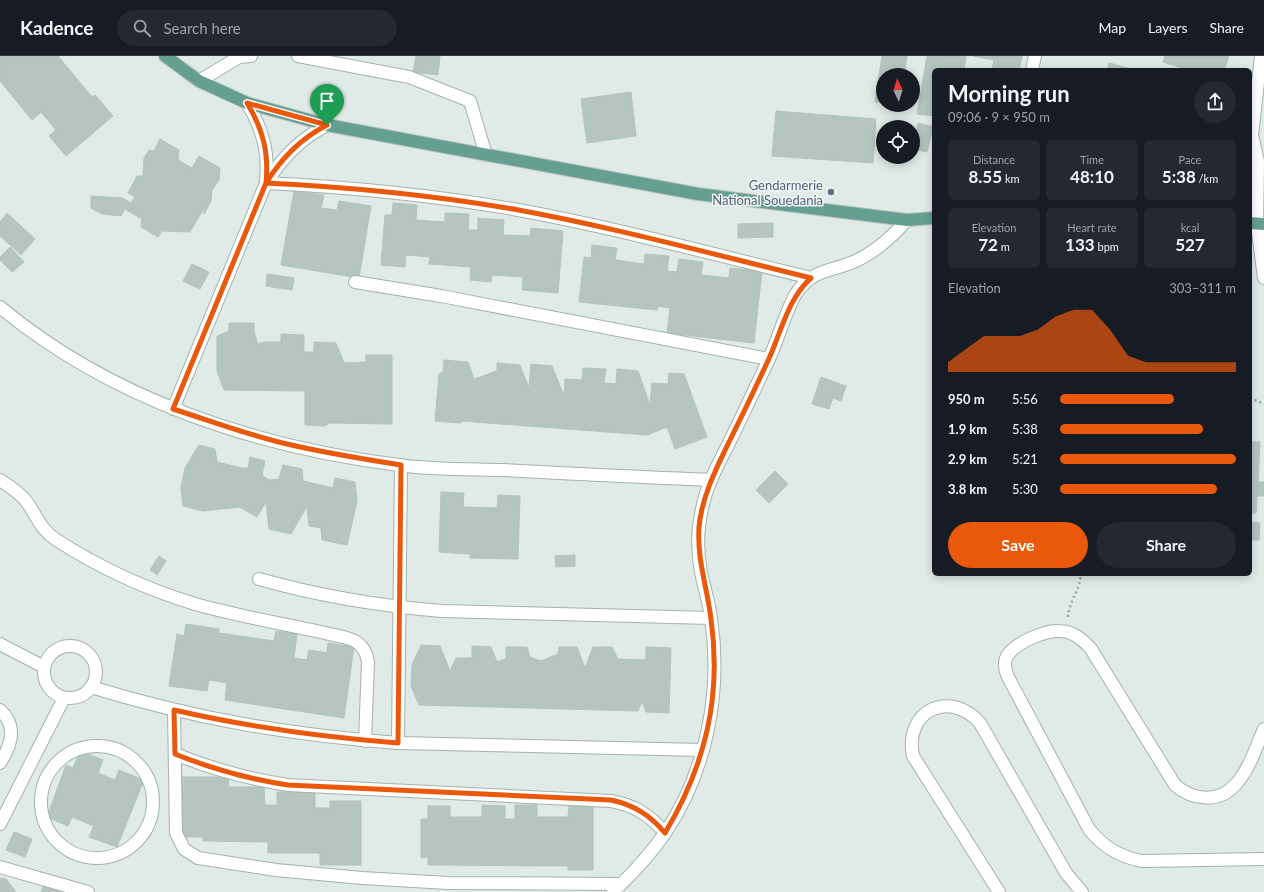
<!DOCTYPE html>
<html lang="en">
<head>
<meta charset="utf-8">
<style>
	:root { --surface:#171b24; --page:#242831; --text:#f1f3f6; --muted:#9ea1a6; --line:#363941; --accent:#ea580c }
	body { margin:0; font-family:Lato,sans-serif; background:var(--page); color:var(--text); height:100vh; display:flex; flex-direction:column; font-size:15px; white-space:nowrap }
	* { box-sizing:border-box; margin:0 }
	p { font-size:13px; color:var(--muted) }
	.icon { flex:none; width:22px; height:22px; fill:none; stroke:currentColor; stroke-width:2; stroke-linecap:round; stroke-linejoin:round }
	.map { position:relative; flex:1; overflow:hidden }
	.sheet { position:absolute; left:932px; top:12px; width:320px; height:508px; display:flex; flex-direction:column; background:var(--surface); border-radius:6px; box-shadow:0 2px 10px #0003 }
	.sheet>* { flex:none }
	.needle { width:26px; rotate:356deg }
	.tools { position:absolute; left:876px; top:12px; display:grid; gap:8px }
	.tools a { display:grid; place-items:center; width:44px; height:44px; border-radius:50%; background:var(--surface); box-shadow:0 2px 10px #0003; font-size:20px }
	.pin { position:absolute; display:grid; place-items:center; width:34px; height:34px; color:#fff; margin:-41px -17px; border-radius:50% 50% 50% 0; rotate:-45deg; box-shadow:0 0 4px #0007 }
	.pin .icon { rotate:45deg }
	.round { display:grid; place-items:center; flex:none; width:42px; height:42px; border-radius:21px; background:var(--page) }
	.summary { display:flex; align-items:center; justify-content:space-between; height:68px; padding:0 16px }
	h1 { font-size:22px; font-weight:700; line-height:30px }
	.stats { display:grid; grid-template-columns:repeat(3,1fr); gap:6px; height:68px; padding:4px 16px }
	.stats div { display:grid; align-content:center; border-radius:6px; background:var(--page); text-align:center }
	.stats b { font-size:17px; font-weight:700 }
	.stats small { font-size:11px; font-weight:400 }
	.stats p { font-size:11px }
	.chart { height:112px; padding:8px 16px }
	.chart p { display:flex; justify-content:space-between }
	.chart svg { width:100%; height:72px; margin-top:4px; fill:var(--accent); opacity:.7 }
	.button { display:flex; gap:8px; margin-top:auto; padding:8px 16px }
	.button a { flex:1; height:46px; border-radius:24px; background:var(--accent); color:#fff; font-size:16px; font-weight:700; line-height:46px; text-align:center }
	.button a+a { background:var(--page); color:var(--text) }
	ul { padding:0 16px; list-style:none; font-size:13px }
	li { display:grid; grid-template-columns:64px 48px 1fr; align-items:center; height:30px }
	li i { height:10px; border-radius:5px; background:var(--accent) }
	header { display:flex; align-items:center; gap:24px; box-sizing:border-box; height:56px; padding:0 20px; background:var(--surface); border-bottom:1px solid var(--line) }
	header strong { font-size:19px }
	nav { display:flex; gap:22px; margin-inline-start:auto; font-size:14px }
	.search { width:280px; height:36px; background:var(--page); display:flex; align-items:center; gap:10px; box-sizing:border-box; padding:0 14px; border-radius:22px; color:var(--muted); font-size:15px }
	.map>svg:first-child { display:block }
	.building { fill:#b5c5bf; stroke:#b2c4bd }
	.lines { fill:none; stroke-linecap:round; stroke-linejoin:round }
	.minor-casing { stroke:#a3b2ad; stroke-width:14 }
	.major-casing { stroke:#bcc4c2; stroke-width:14 }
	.path { stroke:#81aea1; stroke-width:2.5; stroke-dasharray:2 3; stroke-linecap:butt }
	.minor { stroke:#fff; stroke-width:12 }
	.major { stroke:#659f92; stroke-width:12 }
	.route-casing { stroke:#fff; stroke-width:8 }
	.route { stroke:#ea580c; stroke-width:5 }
	.service-dot { fill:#5c6f8a; stroke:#f0f7f4; stroke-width:1.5 }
	.labels { text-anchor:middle; stroke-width:3; stroke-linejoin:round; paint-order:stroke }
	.service-label { font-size:13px; fill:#4e5e75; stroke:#f0f7f4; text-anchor:end }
</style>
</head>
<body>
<header>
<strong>Kadence</strong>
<div class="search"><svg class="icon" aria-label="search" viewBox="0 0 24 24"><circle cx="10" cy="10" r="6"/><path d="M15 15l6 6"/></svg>Search here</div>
<nav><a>Map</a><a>Layers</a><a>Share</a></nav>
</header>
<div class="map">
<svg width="1264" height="836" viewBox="0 0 1264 836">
	<rect width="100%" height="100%" fill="#e0eae6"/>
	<g class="building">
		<polygon points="0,0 58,0 92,41 95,39 113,60 66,100 49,80 56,74 41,56 32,64 0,25"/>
		<polygon points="416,0 440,0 438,19 413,16"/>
		<polygon points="882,0 907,0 904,19 883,19 883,47 875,46"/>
		<polygon points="927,0 966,0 964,14 934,14 934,60 917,58"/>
		<polygon points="973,0 1022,0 1019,14 992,14 994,4"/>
		<polygon points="1165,0 1229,0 1224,14 1188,14 1163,6"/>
		<polygon points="1109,7 1135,14 1107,14"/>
		<polygon points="631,36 636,80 587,87 581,43"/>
		<polygon points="776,55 876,63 873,107 772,100"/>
		<polygon points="918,67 933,71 927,96 913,93"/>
		<polygon points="160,83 179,94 178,104 192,112 199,100 220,112 219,124 212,134 211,145 204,158 204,152 190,176 162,175 158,181 141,171 142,163 125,153 121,160 102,158 91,152 91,140 122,142 131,147 135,141 128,137 137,120 143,120 144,102 149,94 154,95"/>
		<polygon points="294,135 324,139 321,152 337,154 339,145 371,150 359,222 281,209"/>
		<polygon points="393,147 417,149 416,164 445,166 445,157 469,158 468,174 478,174 478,162 504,164 503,179 530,180 531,172 563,175 558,237 522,234 523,221 492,219 491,226 470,224 471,211 429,208 430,201 406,199 405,211 381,209 385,159 392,159"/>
		<polygon points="7,157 35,183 21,199 0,180 0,166"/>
		<polygon points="773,167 773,181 738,182 738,168"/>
		<polygon points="592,189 617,192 615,204 644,208 645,198 669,200 667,215 677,216 679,203 703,206 701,219 729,222 730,212 762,215 754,287 667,277 670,252 658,250 657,254 579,246 584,201 591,202"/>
		<polygon points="10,191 24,206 12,216 0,204 0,201"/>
		<polygon points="192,208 209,216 200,233 183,225"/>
		<polygon points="267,218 294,222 292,234 266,230"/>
		<polygon points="229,267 254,267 254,276 258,288 264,286 281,286 281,278 304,279 304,296 314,296 314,286 336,287 344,307 366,306 366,299 392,299 392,368 330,367 325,370 305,369 305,335 224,334 217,315 217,280 229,275"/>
		<polygon points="444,304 468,306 474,323 497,315 497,307 520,309 529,332 531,308 552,310 564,340 565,323 582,324 583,312 606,313 604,327 616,328 617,313 638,315 650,349 652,327 668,328 669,317 684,318 707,381 675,393 667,371 647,379 461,365 461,367 435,365 439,318 443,316"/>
		<polygon points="821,321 846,330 841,345 833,342 829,353 812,348"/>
		<polygon points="1250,386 1260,386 1258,426 1264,426 1264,440 1257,440 1256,457 1250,457"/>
		<polygon points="199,389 215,393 217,406 242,412 248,412 250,401 265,405 262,419 269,424 279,423 283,409 302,413 303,425 333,432 335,422 355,426 357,445 347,489 322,484 321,472 309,470 307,450 291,478 269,473 266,446 257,461 240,451 203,455 183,450 181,431 185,412"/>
		<polygon points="775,415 788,428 769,447 756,434"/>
		<polygon points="441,436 464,437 463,451 497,452 498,439 520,440 518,503 470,502 470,498 439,496"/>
		<polygon points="1250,466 1260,467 1259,484 1250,484"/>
		<polygon points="575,499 575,510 556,511 555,500"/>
		<polygon points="159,500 166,505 157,519 150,514"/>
		<polygon points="186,568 219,573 219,577 274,585 276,575 297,578 294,602 307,604 309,594 327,597 328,587 354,591 344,662 225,644 227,627 209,624 207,635 169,630 177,578 184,580"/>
		<polygon points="421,589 440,590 450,615 456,602 472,602 472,590 491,591 497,606 506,603 506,591 527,591 530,601 541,605 558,598 559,591 577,591 585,612 593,591 612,591 618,603 646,604 646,591 671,592 669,657 646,656 642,645 638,655 419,649 411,630 412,609"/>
		<polygon points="80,695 103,704 98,717 115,724 119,714 144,724 117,791 89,781 94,770 72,761 68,770 47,761 66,709 73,712"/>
		<polygon points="182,721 229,721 228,731 264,731 265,749 277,749 277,736 315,736 315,752 330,752 330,745 361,745 361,809 320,809 320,797 268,797 268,786 203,785 203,781 182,781"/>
		<polygon points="482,749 505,750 505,763 515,763 515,749 537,749 537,761 568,761 569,750 593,750 593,814 568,814 568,810 428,809 428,801 421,802 421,763 428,763 428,750 450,750 450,761 482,761"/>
		<polygon points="14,776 32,783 25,801 6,794"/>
		<polygon points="0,822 6,823 16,836 0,836"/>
		<polygon points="43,830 67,836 41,836"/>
	</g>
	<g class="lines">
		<g class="minor-casing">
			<g id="minor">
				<polyline points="298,0 409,21 470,45 486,99"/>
				<polyline points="1261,0 1252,79 1258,105 1257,168 1264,222"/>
				<polyline points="1032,14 1035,0"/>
				<polyline points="199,25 239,1 251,0"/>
				<path d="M247 47C262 72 269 95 266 124"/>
				<path d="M266 127C349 131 431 139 513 153 613 171 712 198 811 222"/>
				<polyline points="355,226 441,240 769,303"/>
				<path d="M0 251C112 344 256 391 399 409 434 414 470 413 504 414 573 418 642 421 711 424"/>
				<path d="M173 353 266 127C282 102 300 83 327 69"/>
				<path d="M0 424C9 430 19 436 26 445 36 458 40 473 55 483 98 511 146 533 195 548 245 562 297 570 347 582 359 585 366 593 368 606L365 685"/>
				<path d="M259 523C319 540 380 550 442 555L711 562"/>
				<polyline points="0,588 44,611"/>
				<circle cx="70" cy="616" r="26"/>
				<path d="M91 631C195 663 290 679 398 687L703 694"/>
				<path d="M0 654C18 670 11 690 0 707"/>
				<polyline points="174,654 176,777 184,793 198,802 276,814 362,822 448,827 621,828"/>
				<path d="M1264 673C1256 691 1249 714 1236 728 1219 748 1192 744 1175 729L1091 593C1082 583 1073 575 1059 575 1045 574 1015 587 1007 600 1003 607 1005 614 1008 621L1089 773C1103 791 1119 800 1141 805L1264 803"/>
				<polyline points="398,687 401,409"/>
				<circle cx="97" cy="746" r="56"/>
				<path d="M175 698C212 713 248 723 288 729L611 745C634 749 650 759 665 777"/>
				<polyline points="0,768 64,642"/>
				<polyline points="0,811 88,836"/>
				<path d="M613 836C632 818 650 799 665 777 707 715 722 635 711 562 709 546 704 531 701 516 696 491 698 465 705 441 710 422 720 405 729 387 742 360 755 333 768 305 778 284 784 260 795 239 799 233 805 226 811 222 822 214 835 213 848 208 871 200 891 182 907 164"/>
				<path d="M999 836 913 700C904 654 950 633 980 667L1066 817 1082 836"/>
			</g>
		</g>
		<g class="major-casing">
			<g id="major">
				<polyline points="165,0 199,25 247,47 327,69 698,138 907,164 934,162"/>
				<polyline points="1250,167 1264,168"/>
			</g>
		</g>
		<g class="path">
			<polyline points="1250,342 1264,348"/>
			<path d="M1068 561C1069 545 1080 534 1081 518"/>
		</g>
		<use href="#minor" class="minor"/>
		<use href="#major" class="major"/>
	</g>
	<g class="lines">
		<g class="route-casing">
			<path id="route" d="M327 69C300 83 282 102 266 127L173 353C211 365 248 379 287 388 325 397 363 403 401 409L398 687C322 681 248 671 174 654L175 698C212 713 248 723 288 729L611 744C634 749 650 759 665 777 705 710 722 641 711 563 707 530 697 505 699 471 702 440 716 413 729 386 742 360 754 335 766 309 780 281 787 243 811 222 712 198 613 171 513 153 431 139 349 131 266 127 269 97 263 73 247 47L327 69"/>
		</g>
		<use href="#route" class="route"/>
	</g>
	<circle class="service-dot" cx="831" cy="136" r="4"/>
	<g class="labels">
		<g class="service-label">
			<text x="823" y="134">Gendarmerie<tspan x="823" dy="15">National Souedania</tspan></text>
		</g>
	</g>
</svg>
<div class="tools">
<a><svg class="needle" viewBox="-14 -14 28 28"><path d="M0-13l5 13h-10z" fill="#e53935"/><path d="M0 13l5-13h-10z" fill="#9ea1a6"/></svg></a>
<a><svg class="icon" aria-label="locate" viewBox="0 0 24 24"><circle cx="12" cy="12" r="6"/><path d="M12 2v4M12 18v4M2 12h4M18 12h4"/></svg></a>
</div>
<div class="pin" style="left:327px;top:69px;background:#1e9e55"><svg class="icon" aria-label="arrive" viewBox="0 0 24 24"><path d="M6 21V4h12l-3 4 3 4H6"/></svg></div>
<section class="sheet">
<div class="summary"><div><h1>Morning run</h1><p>09:06 · 9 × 950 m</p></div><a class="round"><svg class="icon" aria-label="share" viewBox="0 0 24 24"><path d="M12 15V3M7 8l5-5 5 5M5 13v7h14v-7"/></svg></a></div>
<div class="stats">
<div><p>Distance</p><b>8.55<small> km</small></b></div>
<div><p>Time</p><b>48:10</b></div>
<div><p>Pace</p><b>5:38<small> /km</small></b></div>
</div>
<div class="stats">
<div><p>Elevation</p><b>72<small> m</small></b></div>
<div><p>Heart rate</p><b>133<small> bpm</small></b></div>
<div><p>kcal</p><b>527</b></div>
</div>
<div class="chart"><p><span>Elevation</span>303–311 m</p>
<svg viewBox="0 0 160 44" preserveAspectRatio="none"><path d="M0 44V38L10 30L20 22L30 22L40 22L50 18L60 10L70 6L80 6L90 18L100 34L110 38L120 38L130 38L140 38L150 38L160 38V44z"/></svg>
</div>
<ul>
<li><b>950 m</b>5:56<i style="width:65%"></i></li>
<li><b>1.9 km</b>5:38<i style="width:81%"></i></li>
<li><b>2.9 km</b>5:21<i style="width:100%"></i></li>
<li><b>3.8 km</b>5:30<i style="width:89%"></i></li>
</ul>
<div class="button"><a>Save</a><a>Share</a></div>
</section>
</div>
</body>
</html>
